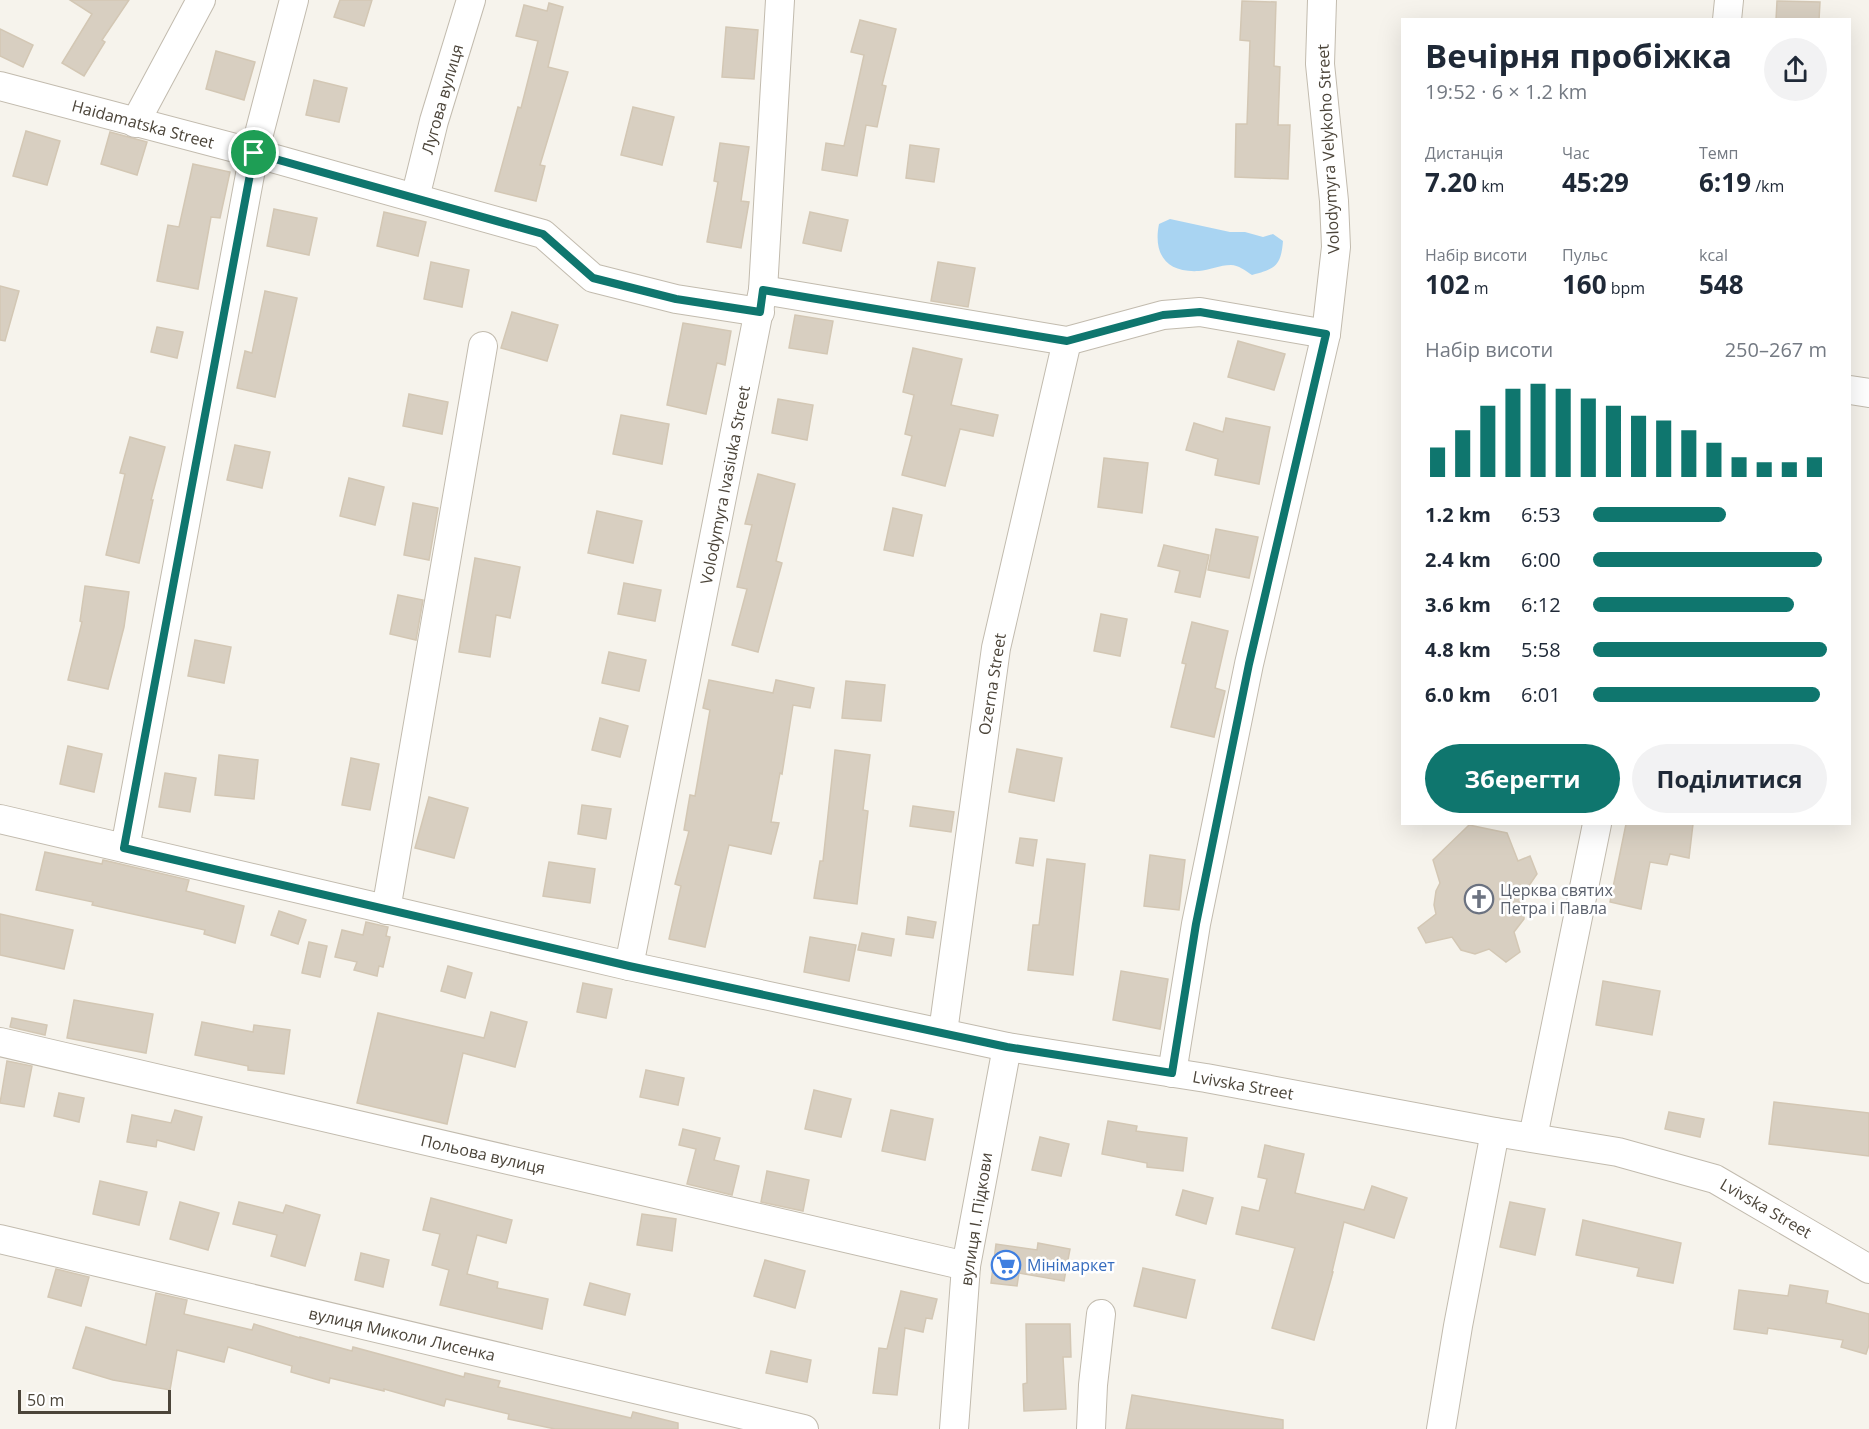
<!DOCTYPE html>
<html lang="uk">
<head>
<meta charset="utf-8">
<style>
	:root { --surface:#fff; --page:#f2f2f3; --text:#1f2937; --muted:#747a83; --accent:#0f766e }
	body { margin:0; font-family:"Open Sans",sans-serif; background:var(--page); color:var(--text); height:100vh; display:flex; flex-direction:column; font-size:22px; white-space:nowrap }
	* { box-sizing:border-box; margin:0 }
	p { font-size:20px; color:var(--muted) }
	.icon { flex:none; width:33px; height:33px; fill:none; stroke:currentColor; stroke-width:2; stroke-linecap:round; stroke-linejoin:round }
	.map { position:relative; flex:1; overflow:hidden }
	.panel { position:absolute; left:1401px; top:18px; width:450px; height:807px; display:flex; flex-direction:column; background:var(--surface); border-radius:0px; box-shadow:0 6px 24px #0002 }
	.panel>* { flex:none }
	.scale { position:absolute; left:18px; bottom:15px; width:153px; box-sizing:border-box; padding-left:6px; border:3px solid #4b4439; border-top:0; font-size:16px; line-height:21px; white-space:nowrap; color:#4b4439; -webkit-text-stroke:4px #fff; paint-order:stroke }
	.pin { position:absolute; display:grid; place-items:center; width:51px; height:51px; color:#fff; margin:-26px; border:3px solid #fff; border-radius:50%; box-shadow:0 2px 6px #0007 }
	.round { display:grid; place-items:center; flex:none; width:63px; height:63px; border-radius:32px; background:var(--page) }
	.headline { display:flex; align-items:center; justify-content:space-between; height:102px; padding:0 24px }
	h1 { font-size:33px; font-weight:700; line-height:45px }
	.metrics { display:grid; grid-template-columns:repeat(3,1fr); gap:9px; height:102px; padding:6px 24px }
	.metrics div { display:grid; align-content:center }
	.metrics b { font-size:26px; font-weight:700 }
	.metrics small { font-size:16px; font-weight:400 }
	.metrics p { font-size:16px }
	.chart { height:168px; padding:12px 24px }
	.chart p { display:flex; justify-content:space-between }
	.chart svg { width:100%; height:108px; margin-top:6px; stroke:var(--accent); stroke-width:6 }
	.cta { display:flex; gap:12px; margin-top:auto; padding:12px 24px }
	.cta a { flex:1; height:69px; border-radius:36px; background:var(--accent); color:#fff; font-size:24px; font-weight:700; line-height:69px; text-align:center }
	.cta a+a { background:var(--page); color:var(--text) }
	ul { padding:0 24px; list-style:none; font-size:20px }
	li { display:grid; grid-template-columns:96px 72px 1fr; align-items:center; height:45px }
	li i { height:15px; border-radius:8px; background:var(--accent) }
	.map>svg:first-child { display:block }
	.water { fill:#a9d4f2 }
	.building { fill:#d8cfc1; stroke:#d3c7b4; stroke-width:1.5 }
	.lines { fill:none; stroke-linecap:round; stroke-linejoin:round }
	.minor-casing { stroke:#c2bbae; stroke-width:30 }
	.minor { stroke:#fff; stroke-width:28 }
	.route-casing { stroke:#fff; stroke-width:12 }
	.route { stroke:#0f766e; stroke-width:8 }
	.labels { text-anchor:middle; stroke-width:5; stroke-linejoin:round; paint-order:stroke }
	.street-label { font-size:16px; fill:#4b4439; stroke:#fff }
	.worship-label { font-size:16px; fill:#5b616d; stroke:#fff; text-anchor:start }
	.shop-label { font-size:16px; fill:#366cbe; stroke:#fff; text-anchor:start }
</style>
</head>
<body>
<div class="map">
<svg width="1869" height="1429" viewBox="0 0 1869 1429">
	<rect width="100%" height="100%" fill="#f6f3ec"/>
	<path class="water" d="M1170 219 1230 232H1245L1263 237 1273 234 1283 241C1281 266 1275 269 1252 275 1246 271 1238 265 1231 265 1220 265 1209 270 1199 271 1166 273 1153 254 1159 224Z"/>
	<g class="building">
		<polygon points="70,0 129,0 102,40 105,42 84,76 62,63 92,14"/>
		<polygon points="340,0 372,0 364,26 334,17"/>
		<polygon points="1242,1 1276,2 1274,66 1280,67 1278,125 1290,125 1288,179 1235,177 1236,124 1247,124 1250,41 1240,40"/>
		<polygon points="1777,1 1820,2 1819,20 1776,20"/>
		<polygon points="549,3 563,7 548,67 568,72 540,165 545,166 536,201 495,191 518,107 521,108 538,41 516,36 524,5 547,11"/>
		<polygon points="860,20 896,29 882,85 886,86 877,127 866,125 857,176 822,170 826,143 844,146 864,55 851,52"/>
		<polygon points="726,27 758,30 754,79 722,77"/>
		<polygon points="0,29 33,45 23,67 0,56"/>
		<polygon points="216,51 255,62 244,100 206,89"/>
		<polygon points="314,80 347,88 339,122 306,115"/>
		<polygon points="633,107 674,117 662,165 621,155"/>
		<polygon points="26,131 60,141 47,185 13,176"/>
		<polygon points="110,132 147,142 137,175 101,164"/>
		<polygon points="720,143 749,147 741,201 749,202 741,248 707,242 718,182 714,181"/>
		<polygon points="910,145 939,149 934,182 906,178"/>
		<polygon points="193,164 230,172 220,218 211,217 198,289 157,281 168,225 179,227"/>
		<polygon points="274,209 317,218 309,255 267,246"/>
		<polygon points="384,212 426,222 418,256 377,246"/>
		<polygon points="810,212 848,220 841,251 803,243"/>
		<polygon points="431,262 469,270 462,307 424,299"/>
		<polygon points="938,262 975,268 968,307 931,301"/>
		<polygon points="0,286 19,291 5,341 0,340"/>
		<polygon points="265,291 297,298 275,397 237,388 245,351 252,353"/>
		<polygon points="512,312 558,325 547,361 501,348"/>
		<polygon points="795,315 833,321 827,354 789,348"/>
		<polygon points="683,323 731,331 725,365 717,363 706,414 667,405"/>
		<polygon points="157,327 183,332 177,358 151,352"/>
		<polygon points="1238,341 1285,354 1274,390 1228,377"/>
		<polygon points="913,348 962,359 951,405 998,415 993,436 960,429 945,486 902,475 912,436 905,434 914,395 903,392"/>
		<polygon points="409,394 448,402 442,434 403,426"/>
		<polygon points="778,399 813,405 807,440 772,433"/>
		<polygon points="621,415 669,424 662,464 613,454"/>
		<polygon points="1226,418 1270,427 1259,484 1215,475 1218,459 1186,450 1194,423 1223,432"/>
		<polygon points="130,437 165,447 151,500 153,500 139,563 106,555 125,474 120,473"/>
		<polygon points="235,445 270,452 262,488 227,480"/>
		<polygon points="1104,458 1148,463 1142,513 1098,507"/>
		<polygon points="758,474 795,484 776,561 782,563 758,652 732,645 747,589 737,587 752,525 745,524"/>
		<polygon points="349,478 384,487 375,525 340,516"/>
		<polygon points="413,503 438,508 429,560 404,555"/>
		<polygon points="893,508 922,515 913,556 884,550"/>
		<polygon points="597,511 642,521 633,563 588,553"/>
		<polygon points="1216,529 1258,537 1249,578 1208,570"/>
		<polygon points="1164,545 1209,555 1200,597 1175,592 1180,571 1158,566"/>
		<polygon points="475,558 520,567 510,618 496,615 490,657 459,652"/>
		<polygon points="624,583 661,590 655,621 618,614"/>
		<polygon points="85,586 129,592 124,627 108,689 68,680 82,622 80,621"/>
		<polygon points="398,595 423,600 416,640 390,634"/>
		<polygon points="1101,614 1127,619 1120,656 1094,651"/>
		<polygon points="1192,622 1228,631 1215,688 1225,691 1214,737 1171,727 1186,664 1182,663"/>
		<polygon points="195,640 231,647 224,683 188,676"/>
		<polygon points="609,652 646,660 639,691 602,683"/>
		<polygon points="709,680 773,693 776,680 814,688 810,708 793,705 782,774 780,773 771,822 779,823 771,854 729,845 705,947 669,939 681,886 675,884 689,831 684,830 690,795 695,796 710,710 703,708"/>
		<polygon points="846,681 885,685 881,721 842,718"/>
		<polygon points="600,718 628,726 620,757 592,750"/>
		<polygon points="68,746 102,754 94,792 60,784"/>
		<polygon points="1017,749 1062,758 1054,801 1009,792"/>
		<polygon points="835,750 870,755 863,810 868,811 857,904 814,898 820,861 823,861"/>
		<polygon points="219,755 258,760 254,799 215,795"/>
		<polygon points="351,758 379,764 370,810 342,805"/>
		<polygon points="165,773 196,778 190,812 159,807"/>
		<polygon points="429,797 468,808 454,858 415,848"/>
		<polygon points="582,805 611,809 606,839 578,834"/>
		<polygon points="913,806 954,812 951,832 910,826"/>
		<polygon points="1626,824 1693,824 1689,858 1670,854 1667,865 1650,862 1641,909 1610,902"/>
		<polygon points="1469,825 1507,833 1518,861 1530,856 1537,874 1524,893 1524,919 1514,932 1520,952 1506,962 1489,949 1475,954 1461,950 1452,937 1426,943 1418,928 1436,914 1434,905 1436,891 1440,883 1433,860"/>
		<polygon points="1020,838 1037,840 1033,866 1016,863"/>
		<polygon points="45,852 102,864 103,860 189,880 186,891 244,906 235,943 204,934 205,930 92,905 93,902 36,890"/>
		<polygon points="1150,855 1185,860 1179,910 1144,906"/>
		<polygon points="1047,859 1085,864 1073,975 1028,970 1033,925 1039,925"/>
		<polygon points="549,862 595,869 590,903 543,896"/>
		<polygon points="279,911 306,920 298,944 271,935"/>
		<polygon points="0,914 73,930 64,969 0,955"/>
		<polygon points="908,917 936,922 933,938 906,934"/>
		<polygon points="366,922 388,927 386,936 390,937 383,967 379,966 377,976 354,970 357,962 335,957 342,930 363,935"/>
		<polygon points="862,933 894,939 891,956 858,950"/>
		<polygon points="810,937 856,945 849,981 804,972"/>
		<polygon points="309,942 327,946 320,977 302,973"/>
		<polygon points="448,966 472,973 465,998 441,991"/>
		<polygon points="1121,971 1168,979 1160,1029 1113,1020"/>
		<polygon points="1603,981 1660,991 1652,1035 1596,1025"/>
		<polygon points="583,983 612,989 606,1018 577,1012"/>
		<polygon points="74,1000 153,1014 146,1053 67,1038"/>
		<polygon points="491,1012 527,1022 515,1067 463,1053 447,1124 357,1103 378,1013 484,1038"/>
		<polygon points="12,1018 47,1025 45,1035 10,1027"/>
		<polygon points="202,1022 253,1032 254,1025 290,1030 284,1074 248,1070 248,1066 195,1055"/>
		<polygon points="7,1061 32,1066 24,1107 0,1103"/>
		<polygon points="646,1070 684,1078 678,1105 640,1097"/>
		<polygon points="814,1090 851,1099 841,1137 805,1129"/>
		<polygon points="59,1093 84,1098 79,1122 54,1116"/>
		<polygon points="1774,1102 1869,1113 1869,1156 1769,1144"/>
		<polygon points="175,1110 202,1117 194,1150 157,1140 156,1147 127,1142 132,1115 171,1123"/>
		<polygon points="891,1110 933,1119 925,1160 882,1151"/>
		<polygon points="1669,1112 1704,1119 1700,1137 1665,1129"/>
		<polygon points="1108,1121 1137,1126 1136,1131 1187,1138 1183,1171 1147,1167 1147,1163 1102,1154"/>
		<polygon points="683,1129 720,1138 714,1160 739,1166 732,1195 687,1184 696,1149 679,1145"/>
		<polygon points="1040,1137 1069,1144 1061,1176 1032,1170"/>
		<polygon points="1265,1145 1304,1154 1295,1193 1364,1210 1372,1186 1407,1198 1394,1238 1344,1222 1332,1272 1333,1272 1314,1340 1272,1328 1295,1248 1236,1234 1242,1207 1259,1211 1267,1179 1258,1177"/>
		<polygon points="767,1171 809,1180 803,1211 761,1202"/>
		<polygon points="100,1181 147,1192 139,1225 93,1214"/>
		<polygon points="1183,1190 1213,1198 1206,1224 1176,1215"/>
		<polygon points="431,1198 512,1220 506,1243 477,1235 467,1274 498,1282 497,1288 548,1299 542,1329 440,1305 449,1270 432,1265 440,1234 423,1230"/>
		<polygon points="180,1202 219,1213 208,1250 170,1239"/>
		<polygon points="239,1202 283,1213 286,1205 320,1215 305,1266 271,1256 277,1235 233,1224"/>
		<polygon points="1510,1202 1545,1209 1535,1255 1500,1247"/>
		<polygon points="642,1214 676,1219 672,1251 637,1245"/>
		<polygon points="1583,1220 1681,1243 1673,1283 1637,1276 1639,1268 1576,1255"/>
		<polygon points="1038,1243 1070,1249 1064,1281 1019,1273 1017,1286 991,1283 996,1244 1037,1250"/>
		<polygon points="361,1253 389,1260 383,1287 355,1280"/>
		<polygon points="765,1260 805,1271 795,1308 754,1296"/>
		<polygon points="1143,1268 1195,1280 1186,1318 1134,1306"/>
		<polygon points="56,1269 89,1277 81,1306 48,1297"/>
		<polygon points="590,1283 630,1294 625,1315 584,1305"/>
		<polygon points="1790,1285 1828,1291 1826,1303 1869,1314 1869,1345 1866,1354 1841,1347 1843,1340 1768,1328 1767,1334 1734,1329 1739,1290 1788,1296"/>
		<polygon points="901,1291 937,1299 932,1319 926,1318 923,1332 905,1328 897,1395 873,1393 879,1348 887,1349"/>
		<polygon points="156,1293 187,1300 184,1314 252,1330 254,1324 300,1338 300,1337 352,1351 353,1347 464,1377 465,1373 500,1381 498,1387 631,1418 633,1412 678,1423 678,1429 555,1429 508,1419 509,1414 446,1399 444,1406 384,1389 384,1391 330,1378 329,1383 291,1372 292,1366 228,1347 224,1362 177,1350 170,1390 113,1380 73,1368 86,1327 146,1345"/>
		<polygon points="1026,1324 1070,1324 1071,1357 1063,1357 1066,1409 1024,1411 1023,1384 1027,1383"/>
		<polygon points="771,1351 811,1360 807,1382 766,1373"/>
		<polygon points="1132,1395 1283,1420 1283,1429 1126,1429"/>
	</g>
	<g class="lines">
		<g class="minor-casing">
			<g id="minor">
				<polyline points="1727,20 1729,0"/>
				<polyline points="0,86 254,153 543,234 593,278 676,299 760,312"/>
				<polyline points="135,123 201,0"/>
				<polyline points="415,198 434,121 471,0"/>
				<polyline points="763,290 1067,341 1163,315 1200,312 1326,334"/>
				<polyline points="1850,390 1869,393"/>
				<polyline points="0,819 629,966 1007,1047 1206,1078 1495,1132 1618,1152 1715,1179 1869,1269"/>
				<polyline points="125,848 254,153 294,0"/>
				<polyline points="386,910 483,346"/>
				<polyline points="629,966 763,290 780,0"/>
				<polyline points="943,1032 996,648 1067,341"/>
				<polyline points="0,1042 966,1266"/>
				<polyline points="1172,1073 1196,924 1249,664 1326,334 1336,247 1334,201 1320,64 1322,0"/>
				<polyline points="1533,1137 1597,824"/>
				<polyline points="0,1239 804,1429"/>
				<polyline points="954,1429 966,1266 1007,1047"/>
				<polyline points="1091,1429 1093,1385 1101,1314"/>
				<polyline points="1441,1429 1458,1326 1495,1132"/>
			</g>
		</g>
		<use href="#minor" class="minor"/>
	</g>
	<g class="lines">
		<g class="route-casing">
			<polygon id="route" points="254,153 543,234 593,278 676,299 760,312 763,290 1067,341 1163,315 1200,312 1326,334 1249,664 1196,924 1172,1073 1007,1047 629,966 124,848"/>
		</g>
		<use href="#route" class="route"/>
	</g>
	<defs>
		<g id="church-ring" transform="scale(1.5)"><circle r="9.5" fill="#fff" stroke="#6b7280" stroke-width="1.5"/><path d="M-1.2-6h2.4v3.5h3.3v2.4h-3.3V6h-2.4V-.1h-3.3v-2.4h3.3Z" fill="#6b7280"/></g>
		<g id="supermarket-ring" transform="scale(1.5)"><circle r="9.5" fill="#fff" stroke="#3f7fe0" stroke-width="1.5"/><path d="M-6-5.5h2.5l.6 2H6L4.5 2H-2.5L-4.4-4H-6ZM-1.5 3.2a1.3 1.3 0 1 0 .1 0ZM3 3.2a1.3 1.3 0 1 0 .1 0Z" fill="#3f7fe0"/></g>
	</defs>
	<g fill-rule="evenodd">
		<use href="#church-ring" x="1479" y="899"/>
		<use href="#supermarket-ring" x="1006" y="1265"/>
	</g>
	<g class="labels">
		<g class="street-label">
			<text transform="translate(442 99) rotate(-74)" y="6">Лугова вулиця</text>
			<text transform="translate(143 124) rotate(15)" y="6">Haidamatska Street</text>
			<text transform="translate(1328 149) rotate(-93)" y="6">Volodymyra Velykoho Street</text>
			<text transform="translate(725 485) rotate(-79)" y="6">Volodymyra Ivasiuka Street</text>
			<text transform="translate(992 684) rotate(-81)" y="6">Ozerna Street</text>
			<text transform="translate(1243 1085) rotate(10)" y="6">Lvivska Street</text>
			<text transform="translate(483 1154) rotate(13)" y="6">Польова вулиця</text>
			<text transform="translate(1766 1208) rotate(30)" y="6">Lvivska Street</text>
			<text transform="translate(976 1219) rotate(-81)" y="6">вулиця І. Підкови</text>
			<text transform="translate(402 1334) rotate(13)" y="6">вулиця Миколи Лисенка</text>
		</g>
		<g class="worship-label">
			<text x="1500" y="896">Церква святих<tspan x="1500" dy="18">Петра і Павла</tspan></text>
		</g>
		<g class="shop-label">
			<text x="1027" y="1271">Мінімаркет</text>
		</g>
	</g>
</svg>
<div class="scale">50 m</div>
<div class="pin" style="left:254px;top:153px;background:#1e9e55"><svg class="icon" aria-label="arrive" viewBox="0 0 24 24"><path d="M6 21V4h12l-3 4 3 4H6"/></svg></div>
<section class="panel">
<div class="headline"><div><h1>Вечірня пробіжка</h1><p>19:52 · 6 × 1.2 km</p></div><a class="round"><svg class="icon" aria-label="share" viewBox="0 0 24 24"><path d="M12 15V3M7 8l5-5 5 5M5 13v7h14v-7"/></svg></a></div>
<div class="metrics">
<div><p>Дистанція</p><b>7.20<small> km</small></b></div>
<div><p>Час</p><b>45:29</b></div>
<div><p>Темп</p><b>6:19<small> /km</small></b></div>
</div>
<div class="metrics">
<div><p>Набір висоти</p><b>102<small> m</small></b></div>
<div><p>Пульс</p><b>160<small> bpm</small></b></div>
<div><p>kcal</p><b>548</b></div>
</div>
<div class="chart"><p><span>Набір висоти</span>250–267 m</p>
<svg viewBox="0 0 160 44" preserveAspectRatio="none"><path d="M5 44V32M15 44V25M25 44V15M35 44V8M45 44V6M55 44V8M65 44V12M75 44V15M85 44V19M95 44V21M105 44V25M115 44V30M125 44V36M135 44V38M145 44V38M155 44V36"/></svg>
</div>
<ul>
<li><b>1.2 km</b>6:53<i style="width:57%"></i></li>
<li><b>2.4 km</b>6:00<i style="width:98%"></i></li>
<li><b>3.6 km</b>6:12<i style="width:86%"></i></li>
<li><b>4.8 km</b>5:58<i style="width:100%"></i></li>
<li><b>6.0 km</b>6:01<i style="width:97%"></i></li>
</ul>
<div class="cta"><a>Зберегти</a><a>Поділитися</a></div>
</section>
</div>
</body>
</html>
